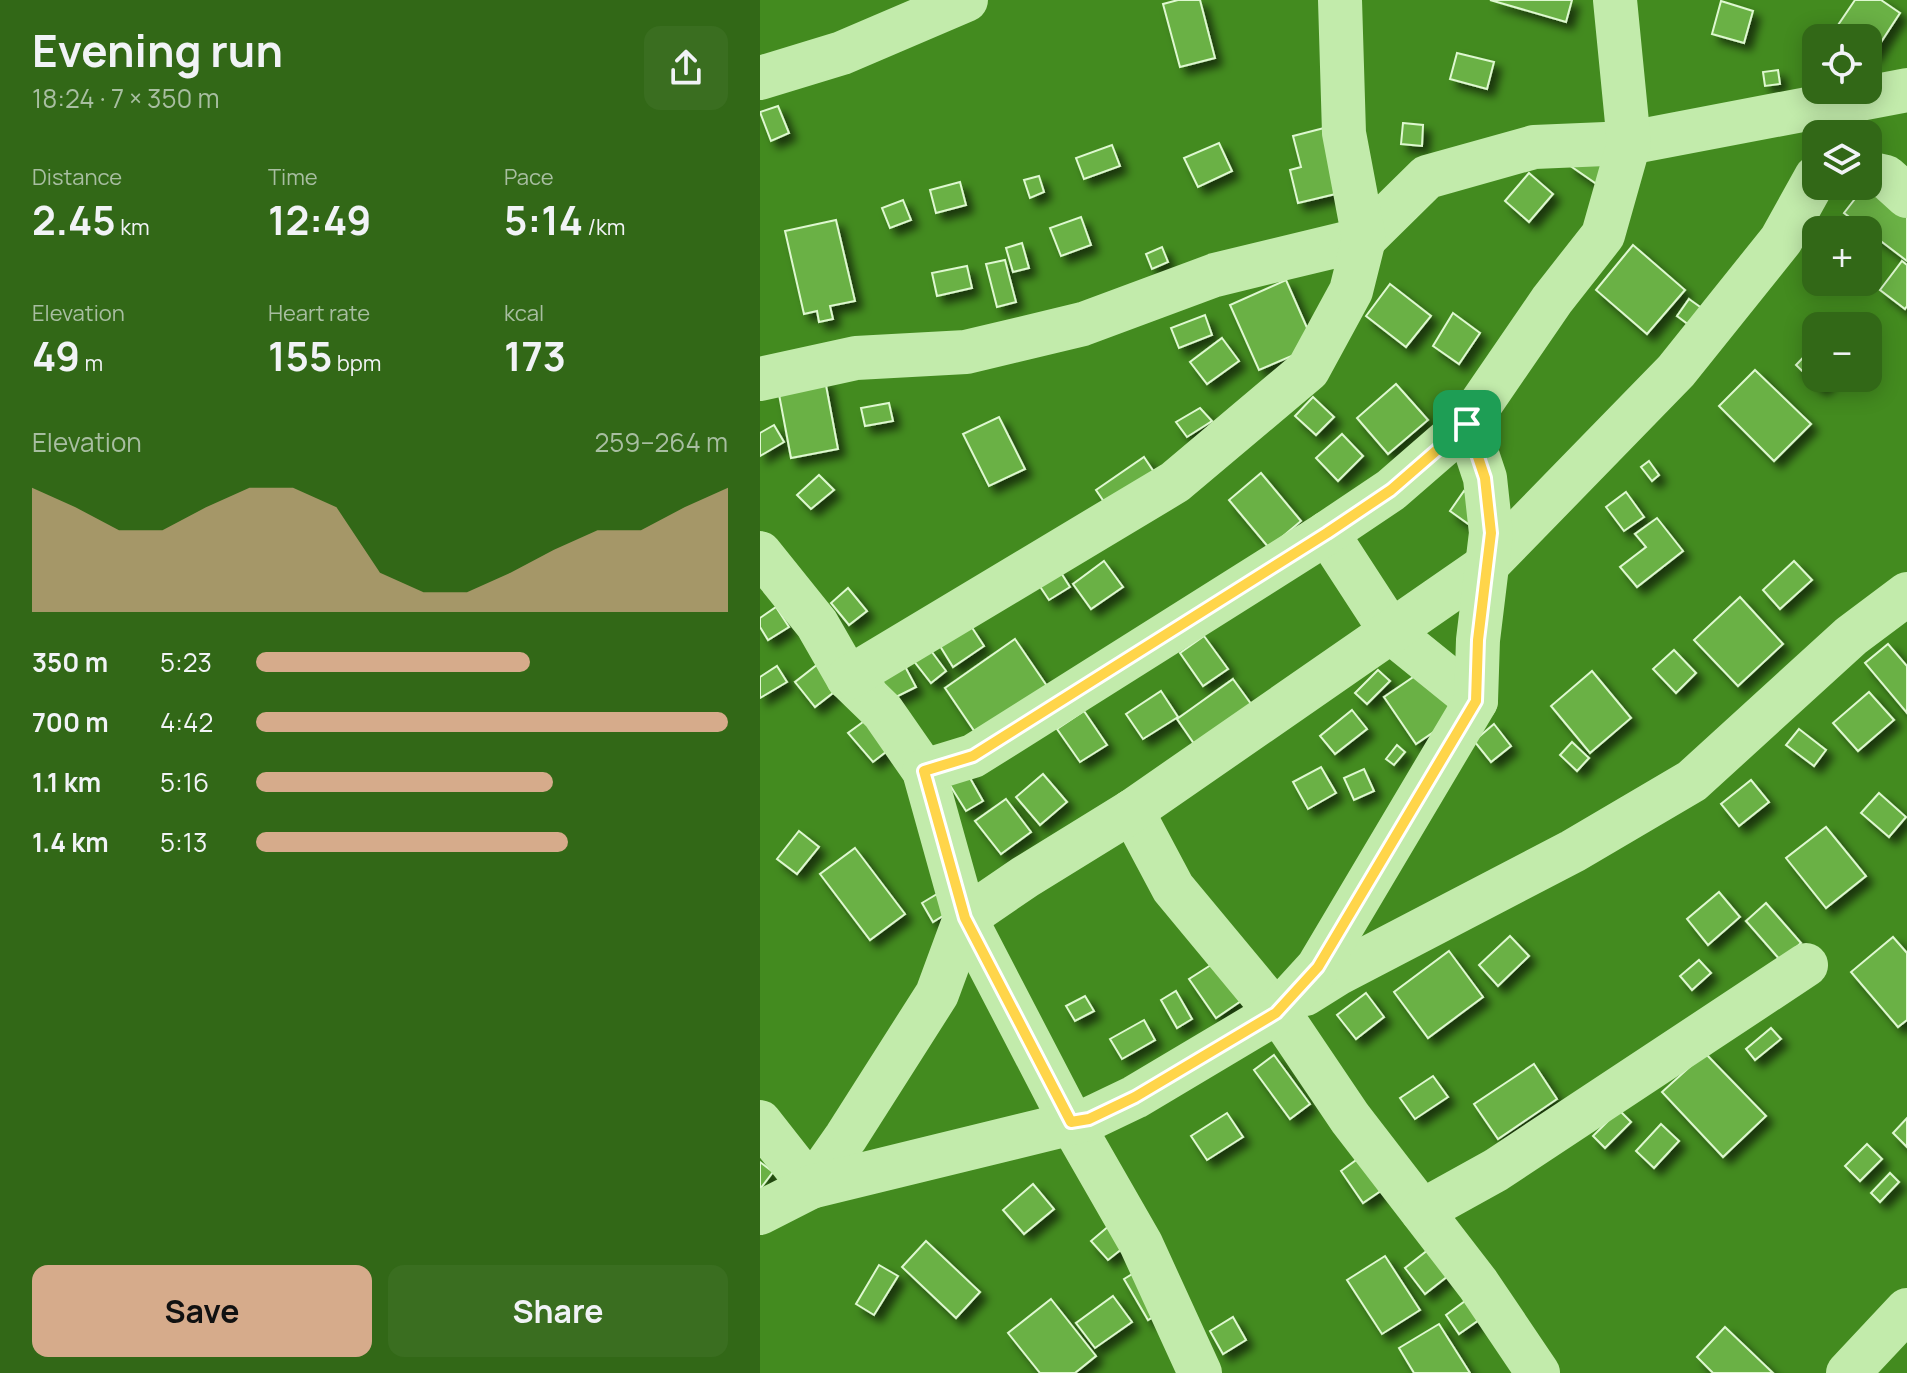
<!DOCTYPE html>
<html lang="en">
<head>
<meta charset="utf-8">
<style>
	:root { --surface:#326817; --page:#3a6e20; --text:#f1f3f6; --muted:#a8bea1; --accent:#d6ab8b }
	body { margin:0; font-family:Manrope,sans-serif; background:var(--page); color:var(--text); height:100vh; display:flex; flex-direction:column; font-size:30px; white-space:nowrap }
	* { box-sizing:border-box; margin:0 }
	p { font-size:26px; color:var(--muted) }
	.icon { flex:none; width:44px; height:44px; fill:none; stroke:currentColor; stroke-width:2; stroke-linecap:round; stroke-linejoin:round }
	.map { position:relative; flex:1; overflow:hidden }
	.drawer { display:flex; flex-direction:column; background:var(--surface); width:760px }
	.drawer>* { flex:none }
	.controls { position:absolute; left:1042px; top:24px; display:grid; gap:16px }
	.controls a { display:grid; place-items:center; width:80px; height:80px; border-radius:16px; background:var(--surface); box-shadow:0 4px 20px #0003; font-size:40px }
	.pin { position:absolute; display:grid; place-items:center; width:68px; height:68px; color:#fff; margin:-34px; border-radius:16px; box-shadow:0 4px 12px #0006 }
	.round { display:grid; place-items:center; flex:none; width:84px; height:84px; border-radius:16px; background:var(--page) }
	.headline { display:flex; align-items:center; justify-content:space-between; height:136px; padding:0 32px }
	h1 { font-size:44px; font-weight:700; line-height:60px }
	.stats { display:grid; grid-template-columns:repeat(3,1fr); gap:12px; height:136px; padding:8px 32px }
	.stats div { display:grid; align-content:center }
	.stats b { font-size:40px; font-weight:700 }
	.stats small { font-size:22px; font-weight:400 }
	.stats p { font-size:22px }
	.chart { height:224px; padding:16px 32px }
	.chart p { display:flex; justify-content:space-between }
	.chart svg { width:100%; height:144px; margin-top:8px; fill:var(--accent); opacity:.7 }
	.button { display:flex; gap:16px; margin-top:auto; padding:16px 32px }
	.button a { flex:1; height:92px; border-radius:16px; background:var(--accent); color:#111; font-size:32px; font-weight:700; line-height:92px; text-align:center }
	.button a+a { background:var(--page); color:var(--text) }
	ul { padding:0 32px; list-style:none; font-size:26px }
	li { display:grid; grid-template-columns:128px 96px 1fr; align-items:center; height:60px }
	li i { height:20px; border-radius:10px; background:var(--accent) }
	main { display:flex; flex:1; min-height:0 }
	.map>svg:first-child { display:block }
	.building { fill:#6ab144; stroke:#def8d0; stroke-width:2; filter:url(#shadow) }
	.lines { fill:none; stroke-linecap:round; stroke-linejoin:round }
	.minor { stroke:#c2ebab; stroke-width:44 }
	.route-casing { stroke:#fff; stroke-width:16 }
	.route { stroke:#ffd54a; stroke-width:10 }
</style>
</head>
<body>
<main>
<section class="drawer">
<div class="headline"><div><h1>Evening run</h1><p>18:24 · 7 × 350 m</p></div><a class="round"><svg class="icon" aria-label="share" viewBox="0 0 24 24"><path d="M12 15V3M7 8l5-5 5 5M5 13v7h14v-7"/></svg></a></div>
<div class="stats">
<div><p>Distance</p><b>2.45<small> km</small></b></div>
<div><p>Time</p><b>12:49</b></div>
<div><p>Pace</p><b>5:14<small> /km</small></b></div>
</div>
<div class="stats">
<div><p>Elevation</p><b>49<small> m</small></b></div>
<div><p>Heart rate</p><b>155<small> bpm</small></b></div>
<div><p>kcal</p><b>173</b></div>
</div>
<div class="chart"><p><span>Elevation</span>259–264 m</p>
<svg viewBox="0 0 160 44" preserveAspectRatio="none"><path d="M0 44V6L10 12L20 19L30 19L40 12L50 6L60 6L70 12L80 32L90 38L100 38L110 32L120 25L130 19L140 19L150 12L160 6V44z"/></svg>
</div>
<ul>
<li><b>350 m</b>5:23<i style="width:58%"></i></li>
<li><b>700 m</b>4:42<i style="width:100%"></i></li>
<li><b>1.1 km</b>5:16<i style="width:63%"></i></li>
<li><b>1.4 km</b>5:13<i style="width:66%"></i></li>
</ul>
<div class="button"><a>Save</a><a>Share</a></div>
</section>
<div class="map">
<svg width="1147" height="1373" viewBox="0 0 1147 1373">
	<defs>
		<filter id="shadow"><feDropShadow dx="7" dy="7" stdDeviation="4" flood-color="#0009"/></filter>
	</defs>
	<rect width="100%" height="100%" fill="#438b1f"/>
	<g class="building">
		<polygon points="418,0 440,0 455,58 420,67 403,4"/>
		<polygon points="730,0 812,0 806,22"/>
		<polygon points="1095,0 1121,0 1140,13 1112,56 1108,53 1108,38 1085,38 1074,31"/>
		<polygon points="961,1 993,11 984,43 952,34"/>
		<polygon points="697,53 734,62 727,89 690,79"/>
		<polygon points="1018,70 1020,84 1005,86 1003,72"/>
		<polygon points="18,106 29,133 11,141 0,112"/>
		<polygon points="643,123 663,125 662,146 641,144"/>
		<polygon points="568,127 584,192 538,203 530,170 541,167 533,136"/>
		<polygon points="459,143 472,171 438,187 424,158"/>
		<polygon points="352,145 360,166 324,179 316,158"/>
		<polygon points="821,147 853,170 841,187 809,165"/>
		<polygon points="769,173 793,194 769,222 745,201"/>
		<polygon points="279,176 284,192 270,198 264,180"/>
		<polygon points="200,182 206,205 176,213 170,190"/>
		<polygon points="1105,186 1147,204 1147,261 1084,213"/>
		<polygon points="143,200 151,220 130,228 122,208"/>
		<polygon points="321,217 331,245 301,256 290,228"/>
		<polygon points="76,220 95,301 70,306 73,319 59,322 57,311 44,314 25,231"/>
		<polygon points="262,243 269,268 253,272 246,248"/>
		<polygon points="873,245 925,290 887,334 836,290"/>
		<polygon points="402,247 408,262 392,269 386,254"/>
		<polygon points="245,260 256,302 237,307 226,264"/>
		<polygon points="1142,261 1147,265 1147,306 1145,309 1120,290"/>
		<polygon points="207,266 212,288 177,296 172,273"/>
		<polygon points="526,280 555,346 499,370 470,305"/>
		<polygon points="630,284 671,316 646,347 606,316"/>
		<polygon points="929,299 950,314 937,331 917,316"/>
		<polygon points="693,313 720,333 699,364 673,346"/>
		<polygon points="445,315 452,335 419,348 411,328"/>
		<polygon points="462,338 479,361 447,384 430,362"/>
		<polygon points="1056,344 1056,378 1070,378 1060,388 1036,365"/>
		<polygon points="995,370 1051,424 1014,461 959,406"/>
		<polygon points="65,380 78,449 31,458 18,389"/>
		<polygon points="636,384 668,420 628,454 597,418"/>
		<polygon points="553,397 574,417 556,435 535,416"/>
		<polygon points="129,403 133,421 105,426 101,408"/>
		<polygon points="440,408 452,421 427,437 416,422"/>
		<polygon points="239,417 265,469 229,486 203,434"/>
		<polygon points="14,425 24,442 0,456 0,433"/>
		<polygon points="582,434 603,456 578,481 556,458"/>
		<polygon points="384,457 398,478 351,512 336,490"/>
		<polygon points="889,461 899,475 892,481 881,467"/>
		<polygon points="501,473 541,521 509,548 469,500"/>
		<polygon points="59,475 74,490 51,509 37,495"/>
		<polygon points="704,491 728,508 714,528 690,511"/>
		<polygon points="866,492 884,517 864,531 846,507"/>
		<polygon points="897,518 923,551 877,587 860,567 886,547 875,534"/>
		<polygon points="344,561 363,587 331,609 313,584"/>
		<polygon points="1034,561 1052,580 1020,609 1003,590"/>
		<polygon points="298,568 310,587 289,600 277,582"/>
		<polygon points="88,588 107,611 89,625 71,603"/>
		<polygon points="980,597 1023,644 978,686 934,640"/>
		<polygon points="16,607 29,627 8,640 0,627 0,618"/>
		<polygon points="211,626 224,646 193,667 180,646"/>
		<polygon points="444,636 468,669 443,686 420,653"/>
		<polygon points="255,639 289,689 219,738 185,688"/>
		<polygon points="1128,644 1147,666 1147,713 1105,663"/>
		<polygon points="169,648 186,671 171,683 153,660"/>
		<polygon points="914,650 936,673 916,693 893,669"/>
		<polygon points="141,659 156,687 132,699 117,671"/>
		<polygon points="58,664 78,689 55,707 35,682"/>
		<polygon points="17,666 27,682 0,698 0,677"/>
		<polygon points="665,669 697,716 656,744 624,697"/>
		<polygon points="618,670 630,681 607,704 595,693"/>
		<polygon points="832,671 871,718 830,753 791,706"/>
		<polygon points="473,679 494,708 437,748 417,719"/>
		<polygon points="401,691 418,717 383,739 366,714"/>
		<polygon points="1109,692 1134,720 1098,751 1073,723"/>
		<polygon points="592,710 607,729 575,754 560,736"/>
		<polygon points="324,711 347,745 320,762 297,729"/>
		<polygon points="107,719 131,748 113,762 88,733"/>
		<polygon points="734,724 751,746 731,762 714,741"/>
		<polygon points="1039,729 1066,750 1054,766 1026,745"/>
		<polygon points="812,742 829,758 817,771 800,755"/>
		<polygon points="637,745 645,752 634,765 626,759"/>
		<polygon points="561,767 576,793 548,809 533,782"/>
		<polygon points="604,769 614,791 594,800 584,778"/>
		<polygon points="206,771 223,801 206,811 188,782"/>
		<polygon points="283,774 307,802 280,825 256,797"/>
		<polygon points="991,780 1009,802 979,826 961,804"/>
		<polygon points="1119,793 1146,817 1129,837 1101,813"/>
		<polygon points="246,799 271,832 241,854 215,821"/>
		<polygon points="1066,827 1106,876 1066,908 1026,858"/>
		<polygon points="39,831 59,847 37,874 17,859"/>
		<polygon points="95,848 145,914 110,940 60,874"/>
		<polygon points="182,891 194,909 173,922 162,903"/>
		<polygon points="959,892 980,917 948,945 927,919"/>
		<polygon points="1006,903 1041,943 1021,961 986,921"/>
		<polygon points="750,936 769,956 738,986 719,965"/>
		<polygon points="1133,937 1147,953 1147,1020 1138,1027 1091,972"/>
		<polygon points="689,951 723,997 668,1038 634,992"/>
		<polygon points="939,960 951,973 932,990 920,976"/>
		<polygon points="454,963 481,1001 456,1018 429,979"/>
		<polygon points="416,991 432,1019 417,1028 401,1000"/>
		<polygon points="606,993 624,1017 596,1039 577,1015"/>
		<polygon points="325,996 334,1011 315,1021 306,1006"/>
		<polygon points="384,1020 395,1040 362,1059 350,1039"/>
		<polygon points="1011,1028 1021,1039 995,1060 986,1049"/>
		<polygon points="945,1053 1006,1116 963,1157 902,1092"/>
		<polygon points="514,1055 550,1104 530,1119 494,1070"/>
		<polygon points="774,1064 797,1099 738,1139 714,1104"/>
		<polygon points="673,1076 688,1097 655,1119 640,1098"/>
		<polygon points="859,1110 871,1122 845,1148 833,1136"/>
		<polygon points="467,1113 483,1137 447,1160 431,1136"/>
		<polygon points="1147,1118 1147,1147 1133,1133"/>
		<polygon points="901,1124 919,1141 894,1168 876,1151"/>
		<polygon points="1107,1144 1122,1159 1100,1181 1085,1166"/>
		<polygon points="606,1153 628,1186 603,1203 581,1171"/>
		<polygon points="0,1162 13,1172 0,1189"/>
		<polygon points="1130,1173 1139,1182 1120,1202 1111,1193"/>
		<polygon points="273,1184 294,1209 264,1234 243,1210"/>
		<polygon points="356,1220 373,1240 348,1260 331,1241"/>
		<polygon points="166,1241 220,1292 196,1318 142,1267"/>
		<polygon points="673,1246 693,1272 665,1294 645,1268"/>
		<polygon points="625,1256 660,1310 622,1334 587,1280"/>
		<polygon points="119,1265 138,1276 114,1315 96,1304"/>
		<polygon points="379,1270 403,1311 388,1320 364,1279"/>
		<polygon points="353,1296 372,1322 335,1348 316,1323"/>
		<polygon points="712,1296 726,1315 699,1334 686,1315"/>
		<polygon points="291,1299 336,1356 315,1373 280,1373 248,1333"/>
		<polygon points="473,1317 486,1340 463,1354 450,1331"/>
		<polygon points="679,1324 710,1373 654,1373 639,1348"/>
		<polygon points="965,1327 1013,1373 953,1373 937,1357"/>
	</g>
	<g class="lines">
		<g class="minor">
			<polyline points="0,78 82,53 206,0"/>
			<polyline points="1108,173 1126,177 1147,196"/>
			<polyline points="0,379 96,358 206,352 323,324 455,275 604,239 667,177 774,147 869,143 1147,90"/>
			<polyline points="567,533 632,633 716,701"/>
			<polyline points="0,553 57,624 88,678 123,712 164,771 205,918 311,1122 381,1244 440,1373"/>
			<polyline points="88,678 415,482 548,370 591,291 604,239 584,133 580,0"/>
			<polyline points="164,771 213,756 567,533 631,490 707,424 792,300 843,235 869,143 855,0"/>
			<polyline points="372,811 413,888 530,1029 590,1118 718,1284 778,1373"/>
			<polyline points="545,994 577,974 813,851 932,781 1091,636 1147,594"/>
			<polyline points="0,1122 51,1187 86,1137 177,994 205,918 265,877 372,811 727,565 916,371 1021,240 1056,177"/>
			<polyline points="662,1211 736,1170 1046,965"/>
			<polyline points="0,1213 51,1187 329,1119 375,1097 516,1013 558,967 716,701 718,640 731,533 725,478 707,424"/>
			<polyline points="1088,1373 1147,1310"/>
		</g>
	</g>
	<g class="lines">
		<g class="route-casing">
			<polygon id="route" points="707,424 725,478 731,533 718,640 716,701 558,967 516,1013 375,1097 329,1119 311,1122 205,918 164,771 213,756 567,533 631,490"/>
		</g>
		<use href="#route" class="route"/>
	</g>
</svg>
<div class="controls">
<a><svg class="icon" aria-label="locate" viewBox="0 0 24 24"><circle cx="12" cy="12" r="6"/><path d="M12 2v4M12 18v4M2 12h4M18 12h4"/></svg></a>
<a><svg class="icon" aria-label="layers" viewBox="0 0 24 24"><path d="M12 4l9 5-9 5-9-5zM3 14l9 5 9-5"/></svg></a>
<a>+</a>
<a>−</a>
</div>
<div class="pin" style="left:707px;top:424px;background:#1e9e55"><svg class="icon" aria-label="arrive" viewBox="0 0 24 24"><path d="M6 21V4h12l-3 4 3 4H6"/></svg></div>
</div>
</main>
</body>
</html>
